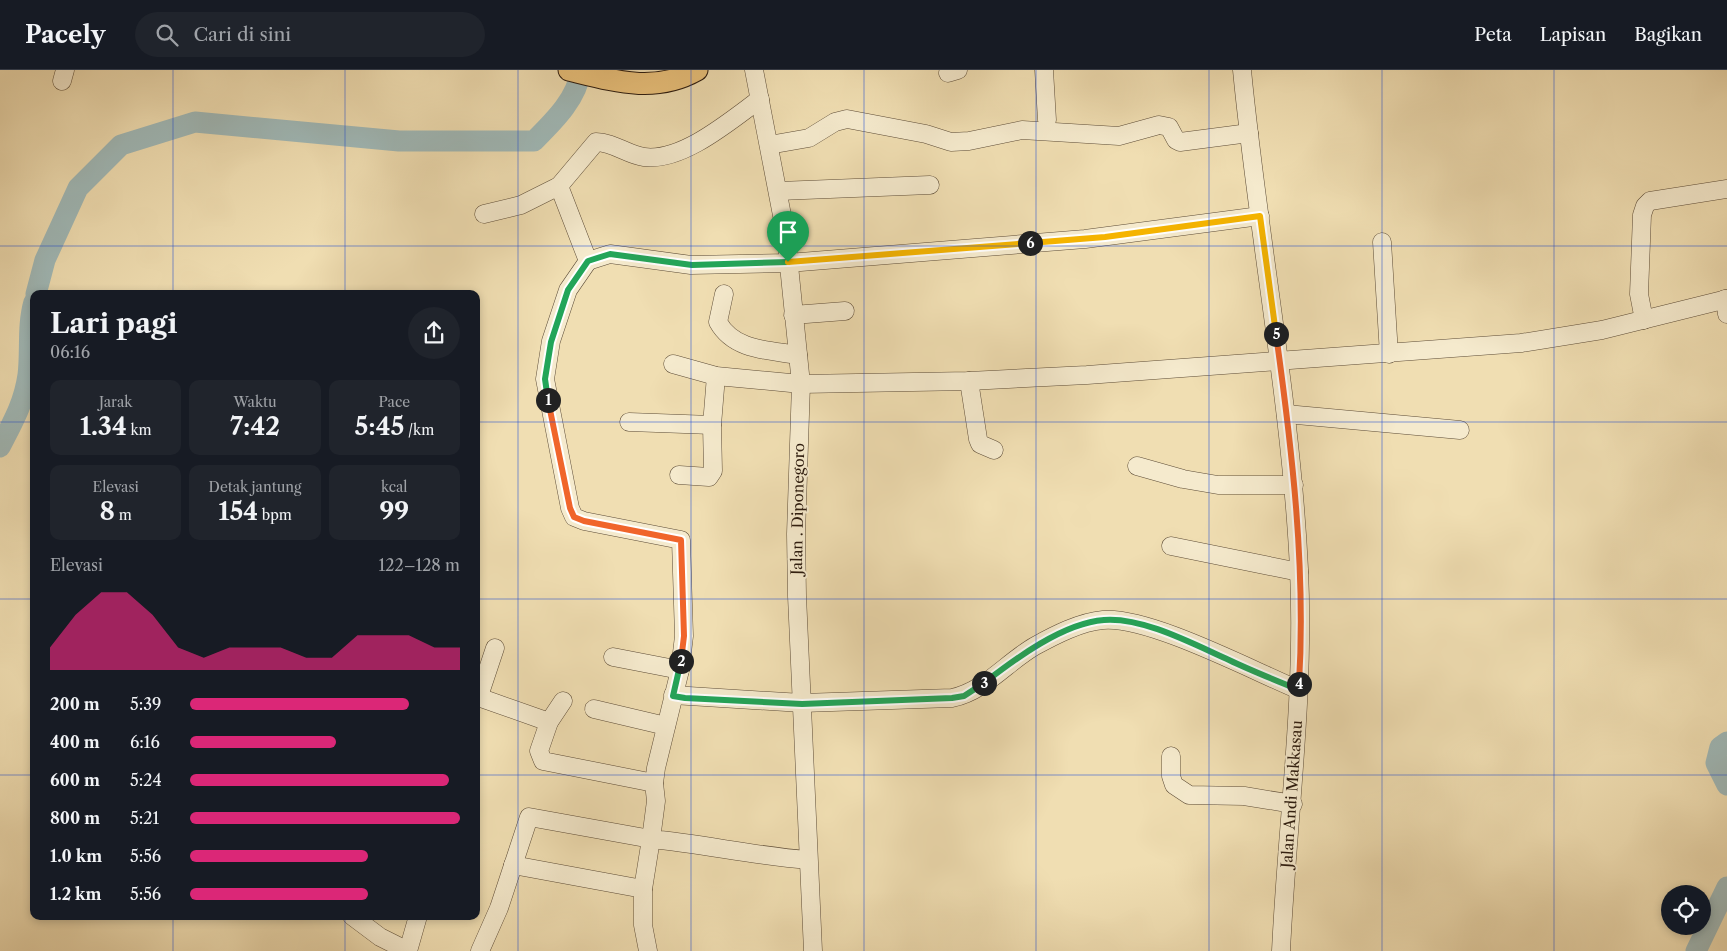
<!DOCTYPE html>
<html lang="id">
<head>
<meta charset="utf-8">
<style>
	:root { --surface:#171b24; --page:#20242c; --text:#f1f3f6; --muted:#9ea1a6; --line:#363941; --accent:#db2777 }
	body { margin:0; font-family:"Libre Caslon Text",serif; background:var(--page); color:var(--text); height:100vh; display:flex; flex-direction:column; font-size:19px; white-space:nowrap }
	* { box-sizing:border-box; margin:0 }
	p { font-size:16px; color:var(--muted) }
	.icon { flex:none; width:28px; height:28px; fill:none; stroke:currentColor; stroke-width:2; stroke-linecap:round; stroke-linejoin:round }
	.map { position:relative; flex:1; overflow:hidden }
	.panel { position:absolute; left:30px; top:220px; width:450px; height:630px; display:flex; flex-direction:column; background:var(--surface); border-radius:10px; box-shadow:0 2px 8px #0003 }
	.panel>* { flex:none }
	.tools { position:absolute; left:1661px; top:815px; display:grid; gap:10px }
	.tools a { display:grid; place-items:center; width:50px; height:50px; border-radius:50%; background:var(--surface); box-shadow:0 2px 8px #0003; font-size:25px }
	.pin { position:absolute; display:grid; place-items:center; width:42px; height:42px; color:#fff; margin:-51px -21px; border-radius:50% 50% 50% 0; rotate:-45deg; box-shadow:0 0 5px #0007 }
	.pin .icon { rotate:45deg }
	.km { position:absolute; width:25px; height:25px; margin:-12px; border-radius:50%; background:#222; color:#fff; font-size:14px; line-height:25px; text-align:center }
	.round { display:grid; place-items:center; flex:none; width:52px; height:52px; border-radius:26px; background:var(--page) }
	.overview { display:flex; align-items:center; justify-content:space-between; height:85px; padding:0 20px }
	h1 { font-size:28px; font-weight:700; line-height:38px }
	.stats { display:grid; grid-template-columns:repeat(3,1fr); gap:8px; height:85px; padding:5px 20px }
	.stats div { display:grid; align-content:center; border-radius:10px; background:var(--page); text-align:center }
	.stats b { font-size:25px; font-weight:700 }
	.stats small { font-size:14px; font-weight:400 }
	.stats p { font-size:14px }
	.chart { height:140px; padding:10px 20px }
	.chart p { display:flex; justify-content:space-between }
	.chart svg { width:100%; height:90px; margin-top:5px; fill:var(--accent); opacity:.7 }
	ul { padding:0 20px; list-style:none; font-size:16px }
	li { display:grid; grid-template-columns:80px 60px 1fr; align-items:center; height:38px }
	li i { height:12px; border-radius:6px; background:var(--accent) }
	header { display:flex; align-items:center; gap:30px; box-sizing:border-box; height:70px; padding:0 25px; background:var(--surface); border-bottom:1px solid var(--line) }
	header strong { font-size:24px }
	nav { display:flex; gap:28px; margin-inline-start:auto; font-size:18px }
	.search { width:350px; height:45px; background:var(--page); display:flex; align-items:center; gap:12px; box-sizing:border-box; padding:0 18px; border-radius:28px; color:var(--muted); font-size:19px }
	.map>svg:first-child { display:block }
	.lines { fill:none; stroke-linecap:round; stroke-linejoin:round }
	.river { stroke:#a0b9b8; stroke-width:21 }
	.minor-casing { stroke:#5d4c37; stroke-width:19 }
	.major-casing { stroke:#2c1b0e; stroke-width:23 }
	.minor { stroke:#f5eacd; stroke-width:18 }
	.major { stroke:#e8bf79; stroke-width:21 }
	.split-1-casing { stroke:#fff; stroke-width:10 }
	.split-2-casing { stroke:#fff; stroke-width:10 }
	.split-3-casing { stroke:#fff; stroke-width:10 }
	.split-4-casing { stroke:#fff; stroke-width:10 }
	.split-5-casing { stroke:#fff; stroke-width:10 }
	.split-6-casing { stroke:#fff; stroke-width:10 }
	.split-7-casing { stroke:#fff; stroke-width:10 }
	.split-1 { stroke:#22a559; stroke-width:6 }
	.split-2 { stroke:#f0652b; stroke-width:6 }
	.split-3 { stroke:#22a559; stroke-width:6 }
	.split-4 { stroke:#22a559; stroke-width:6 }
	.split-5 { stroke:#f0652b; stroke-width:6 }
	.split-6 { stroke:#f5b400; stroke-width:6 }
	.split-7 { stroke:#f5b400; stroke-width:6 }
	.grid { fill:none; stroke:#1d4ed8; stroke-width:1; stroke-opacity:0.55 }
	.labels { text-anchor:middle; stroke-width:4; stroke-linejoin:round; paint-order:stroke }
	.street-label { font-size:15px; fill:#2c1b0e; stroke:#f5eacd }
</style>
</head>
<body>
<header>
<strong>Pacely</strong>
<div class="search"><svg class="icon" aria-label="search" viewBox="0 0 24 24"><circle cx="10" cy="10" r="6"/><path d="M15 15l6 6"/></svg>Cari di sini</div>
<nav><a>Peta</a><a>Lapisan</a><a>Bagikan</a></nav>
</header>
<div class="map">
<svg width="1727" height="881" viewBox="0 0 1727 881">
	<rect width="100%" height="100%" fill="#f0deb2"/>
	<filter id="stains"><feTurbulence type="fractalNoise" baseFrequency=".004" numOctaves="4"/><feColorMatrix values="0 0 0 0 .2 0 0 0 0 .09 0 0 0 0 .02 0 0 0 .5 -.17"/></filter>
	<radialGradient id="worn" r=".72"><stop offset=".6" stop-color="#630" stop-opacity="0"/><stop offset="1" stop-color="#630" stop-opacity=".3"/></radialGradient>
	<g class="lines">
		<g class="river">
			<path d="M36 224 45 190 78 118 121 75 195 52 399 71H534C554 51 577 29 581 0"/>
			<path d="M0 377C13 352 24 333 28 305 31 281 27 256 34 232"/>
			<polyline points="1727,672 1720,677 1716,693 1727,715"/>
			<polyline points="1696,881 1727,817"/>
		</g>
		<g class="minor-casing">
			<g id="minor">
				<polyline points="754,0 786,166 801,314 796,464 797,526 813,881"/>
				<polyline points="1044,0 1047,50"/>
				<path d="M1242 0C1258 167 1291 332 1299 499 1305 628 1287 753 1281 881"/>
				<polyline points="948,3 958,0"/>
				<polyline points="62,11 65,0"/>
				<polyline points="769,75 809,68 835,52 847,49 926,64 951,72 969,71 1022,60 1119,66 1159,55 1169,57 1176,70 1180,72 1249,63"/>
				<polyline points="559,116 588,191 610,184 691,195 788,193 1085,169 1260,146"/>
				<polyline points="779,121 930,115"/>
				<path d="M484 144 521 135 559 116 596 72C613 72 628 85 644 87 682 92 730 51 760 29"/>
				<polyline points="1382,172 1389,284"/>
				<polyline points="588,191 568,220 551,271 545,309 570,438 574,447 584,451 681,470 684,566 680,600"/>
				<path d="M724 224 718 252C734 281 769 280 798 285"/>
				<polyline points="1725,229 1727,244"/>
				<polyline points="793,245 845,241"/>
				<polyline points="1644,250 1639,224 1642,145 1645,136 1650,131 1727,119"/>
				<polyline points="673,294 716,306 801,314 969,311 1087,305 1521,273 1602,260 1727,229"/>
				<polyline points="969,311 978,369 980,374 994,380"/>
				<polyline points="1286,344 1460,360"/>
				<polyline points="629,352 712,355"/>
				<polyline points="1137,396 1183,409 1218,415 1294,415"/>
				<polyline points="679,405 709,407 713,401 712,355 716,306"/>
				<polyline points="1171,476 1299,502"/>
				<polyline points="495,578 479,626 481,628 549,652"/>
				<path d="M613 587 680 600 656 698 654 713 656 731 651 769C704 774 755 786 808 790"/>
				<path d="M673 625 802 633 952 628C985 621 1007 592 1035 576 1055 565 1080 552 1103 550 1149 546 1253 601 1299 620"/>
				<polyline points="563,631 549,652 539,681 543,691 654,713"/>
				<polyline points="594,639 666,656"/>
				<polyline points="1171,686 1171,706 1174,715 1189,725 1244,726 1293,734"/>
				<polyline points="513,795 643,819 643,855 648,881"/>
				<polyline points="352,846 380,867 408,881"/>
				<polyline points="408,881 418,846"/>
				<polyline points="480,881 499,838 529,747 651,769 643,819"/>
			</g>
		</g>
		<g class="major-casing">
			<path id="major" d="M569 0C614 11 655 24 697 0"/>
		</g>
		<use href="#minor" class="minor"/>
		<use href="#major" class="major"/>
	</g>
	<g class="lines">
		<g class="split-1-casing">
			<polyline id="split-1" points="548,330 545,309 551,272 568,220 588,191 610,184 692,195 788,192"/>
		</g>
		<g class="split-2-casing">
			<polyline id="split-2" points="548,330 570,438 574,447 584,451 681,470 684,566 681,591"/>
		</g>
		<g class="split-3-casing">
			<polyline id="split-3" points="681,591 673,626 685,628 802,634 952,628 964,626 984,613"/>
		</g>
		<g class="split-4-casing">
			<path id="split-4" d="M984 613C1015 589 1063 553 1104 550 1143 547 1193 574 1229 590 1252 601 1275 610 1299 620V614"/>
		</g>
		<g class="split-5-casing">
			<path id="split-5" d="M1276 264C1292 379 1306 498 1299 614"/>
		</g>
		<g class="split-6-casing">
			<polyline id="split-6" points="1030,173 1105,167 1260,146 1276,264"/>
		</g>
		<g class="split-7-casing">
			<polyline id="split-7" points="788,192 1030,173"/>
		</g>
		<use href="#split-1" class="split-1"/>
		<use href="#split-2" class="split-2"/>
		<use href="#split-3" class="split-3"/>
		<use href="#split-4" class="split-4"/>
		<use href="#split-5" class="split-5"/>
		<use href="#split-6" class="split-6"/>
		<use href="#split-7" class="split-7"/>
	</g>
	<path class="grid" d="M173 0V224M345 0V224M518 0V881M691 0V881M864 0V881M1036 0V881M1209 0V881M1382 0V881M1554 0V881M0 176H1727M0 352H34M476 352H1727M0 529H34M476 529H1727M0 705H34M476 705H1727M173 846V881M345 846V881"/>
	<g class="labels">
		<g class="street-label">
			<text transform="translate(798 439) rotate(-89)" y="5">Jalan . Diponegoro</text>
			<text transform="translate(1292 724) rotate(-86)" y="5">Jalan Andi Makkasau</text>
		</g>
	</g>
	<rect width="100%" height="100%" filter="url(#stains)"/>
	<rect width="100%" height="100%" fill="url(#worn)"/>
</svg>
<div class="tools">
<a><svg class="icon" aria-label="locate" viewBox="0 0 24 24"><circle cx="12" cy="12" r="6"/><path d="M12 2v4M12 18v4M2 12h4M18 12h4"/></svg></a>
</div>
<div class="pin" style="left:788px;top:192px;background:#1e9e55"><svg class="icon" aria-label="arrive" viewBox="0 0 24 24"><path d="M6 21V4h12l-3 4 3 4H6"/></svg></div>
<b class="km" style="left:548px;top:330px">1</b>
<b class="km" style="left:681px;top:591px">2</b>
<b class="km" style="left:984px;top:613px">3</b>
<b class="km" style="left:1299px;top:614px">4</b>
<b class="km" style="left:1276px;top:264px">5</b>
<b class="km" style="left:1030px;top:173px">6</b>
<section class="panel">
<div class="overview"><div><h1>Lari pagi</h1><p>06:16</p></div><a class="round"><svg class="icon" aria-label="share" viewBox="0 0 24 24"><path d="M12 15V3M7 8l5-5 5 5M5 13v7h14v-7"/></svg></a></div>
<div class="stats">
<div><p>Jarak</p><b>1.34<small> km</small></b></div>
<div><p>Waktu</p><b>7:42</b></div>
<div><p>Pace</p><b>5:45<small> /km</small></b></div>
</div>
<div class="stats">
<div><p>Elevasi</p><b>8<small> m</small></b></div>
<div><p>Detak jantung</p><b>154<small> bpm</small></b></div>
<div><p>kcal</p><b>99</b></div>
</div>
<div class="chart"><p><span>Elevasi</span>122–128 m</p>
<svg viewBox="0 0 160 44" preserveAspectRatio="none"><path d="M0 44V33L10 17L20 6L30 6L40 17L50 33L60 38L70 33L80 33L90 33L100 38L110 38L120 27L130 27L140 27L150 33L160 33V44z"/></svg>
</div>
<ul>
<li><b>200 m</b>5:39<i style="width:81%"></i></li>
<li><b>400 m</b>6:16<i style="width:54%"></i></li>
<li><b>600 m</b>5:24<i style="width:96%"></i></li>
<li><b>800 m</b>5:21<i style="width:100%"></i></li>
<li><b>1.0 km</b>5:56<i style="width:66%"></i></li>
<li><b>1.2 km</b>5:56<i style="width:66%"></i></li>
</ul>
</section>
</div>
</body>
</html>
